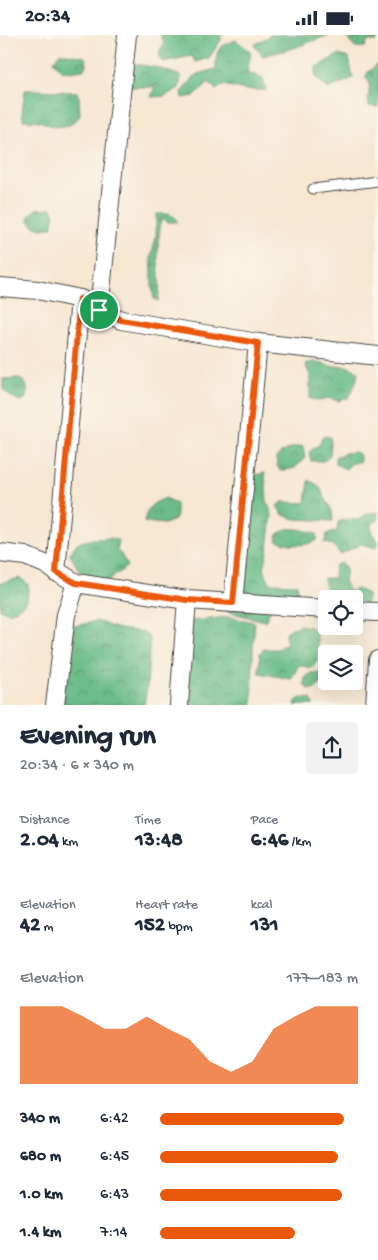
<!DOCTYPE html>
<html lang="en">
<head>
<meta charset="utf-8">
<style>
	:root { --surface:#fff; --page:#f2f2f3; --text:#1f2937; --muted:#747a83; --accent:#ea580c }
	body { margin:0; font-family:"Gochi Hand",sans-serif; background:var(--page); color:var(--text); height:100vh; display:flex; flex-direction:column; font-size:19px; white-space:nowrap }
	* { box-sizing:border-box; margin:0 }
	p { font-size:16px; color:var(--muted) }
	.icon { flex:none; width:28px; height:28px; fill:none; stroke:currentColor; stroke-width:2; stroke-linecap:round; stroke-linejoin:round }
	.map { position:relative; height:670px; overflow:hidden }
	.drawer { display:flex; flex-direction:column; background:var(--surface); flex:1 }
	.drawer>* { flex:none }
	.controls { position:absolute; left:318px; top:555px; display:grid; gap:10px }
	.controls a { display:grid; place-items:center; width:45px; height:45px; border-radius:5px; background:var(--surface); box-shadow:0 5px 20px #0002; font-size:25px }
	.pin { position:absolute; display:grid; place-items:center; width:42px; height:42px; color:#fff; margin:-21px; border:2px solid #fff; border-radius:50%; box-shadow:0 1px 5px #0007 }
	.round { display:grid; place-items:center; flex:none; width:52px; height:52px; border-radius:5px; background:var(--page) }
	.headline { display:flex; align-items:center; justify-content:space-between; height:85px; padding:0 20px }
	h1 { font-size:28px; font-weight:700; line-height:38px }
	.figures { display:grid; grid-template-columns:repeat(3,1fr); gap:8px; height:85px; padding:5px 20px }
	.figures div { display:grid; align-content:center }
	.figures b { font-size:21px; font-weight:700 }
	.figures small { font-size:14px; font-weight:400 }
	.figures p { font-size:14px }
	.chart { height:140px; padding:10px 20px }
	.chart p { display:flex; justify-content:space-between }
	.chart svg { width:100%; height:90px; margin-top:5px; fill:var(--accent); opacity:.7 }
	ul { padding:0 20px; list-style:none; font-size:16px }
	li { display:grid; grid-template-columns:80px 60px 1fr; align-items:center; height:38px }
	li i { height:12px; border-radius:6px; background:var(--accent) }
	.status { display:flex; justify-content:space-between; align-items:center; height:35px; padding:0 25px; background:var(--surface); direction:ltr }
	.status svg { height:14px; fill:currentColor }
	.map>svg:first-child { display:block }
	.forest { fill:url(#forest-crowns); stroke:#4c7459 }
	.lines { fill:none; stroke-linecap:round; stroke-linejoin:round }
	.service-casing { stroke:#494744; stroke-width:11 }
	.minor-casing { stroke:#494744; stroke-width:20 }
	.service { stroke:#fff; stroke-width:9 }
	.minor { stroke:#fff; stroke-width:18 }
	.route-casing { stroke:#fff; stroke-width:10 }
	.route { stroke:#ea580c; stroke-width:6 }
</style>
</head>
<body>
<div class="status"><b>20:34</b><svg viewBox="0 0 49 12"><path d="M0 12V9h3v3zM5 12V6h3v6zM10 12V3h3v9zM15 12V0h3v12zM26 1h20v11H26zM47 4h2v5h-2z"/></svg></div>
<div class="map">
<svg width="378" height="670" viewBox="0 0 378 670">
	<defs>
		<pattern id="forest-crowns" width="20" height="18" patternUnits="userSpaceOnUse" patternTransform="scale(1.25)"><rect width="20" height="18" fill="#6cbc87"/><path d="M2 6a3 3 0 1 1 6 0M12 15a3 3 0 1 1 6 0" fill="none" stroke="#59996f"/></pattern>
	</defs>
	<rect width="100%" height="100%" fill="#fbf7ec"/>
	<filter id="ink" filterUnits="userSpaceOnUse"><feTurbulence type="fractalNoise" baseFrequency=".02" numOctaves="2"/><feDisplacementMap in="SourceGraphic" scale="10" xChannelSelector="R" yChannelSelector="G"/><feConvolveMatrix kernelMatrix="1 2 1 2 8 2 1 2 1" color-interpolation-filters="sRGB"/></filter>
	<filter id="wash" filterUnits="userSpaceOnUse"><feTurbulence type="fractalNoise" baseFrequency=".0096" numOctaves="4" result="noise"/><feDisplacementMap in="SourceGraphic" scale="20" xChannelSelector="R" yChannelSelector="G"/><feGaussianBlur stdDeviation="1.12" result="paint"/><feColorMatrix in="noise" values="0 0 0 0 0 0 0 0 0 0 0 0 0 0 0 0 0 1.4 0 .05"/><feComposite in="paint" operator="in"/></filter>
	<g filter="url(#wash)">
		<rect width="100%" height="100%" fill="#f6e7d1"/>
		<g class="forest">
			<polygon points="160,0 221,0 221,5 209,23 195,27 192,21 162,27 159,18 164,8"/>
			<polygon points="271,0 329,0 294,13 263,21 254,10"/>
			<path d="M346 0H378L377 6H368L365 12C351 14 353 10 346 0Z"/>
			<path d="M236 5 251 17 247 37 263 43 266 55H245L224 50 216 55 209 47 194 61 183 63 182 56 197 39 216 34C216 14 217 12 236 5Z"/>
			<path d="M60 18 85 22 87 29 83 35C68 37 63 40 54 26Z"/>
			<polygon points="338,20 349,23 353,43 328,54 316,42 316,32"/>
			<polygon points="135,29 159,33 181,41 179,53 165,61 151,62 155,52 133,52 119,49 120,40"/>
			<polygon points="378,29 378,72 369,71 368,63 370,48 365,43 368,37"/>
			<polygon points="25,55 36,55 77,57 79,62 80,81 70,90 55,92 39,86 23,85 22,78"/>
			<path d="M52 173 55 180 52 192C41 195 38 195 29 186L30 180 36 174Z"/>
			<path d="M156 179H168L175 182 177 187H167L161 183C160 196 157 214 158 227 159 242 161 250 158 266L154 264 152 252V234L151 223 156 202Z"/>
			<polygon points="311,327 320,327 328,331 346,331 359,336 356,347 349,363 339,366 328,363 318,366 310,363 310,340 305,329"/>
			<path d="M18 343C28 349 29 354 25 364L20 366 10 361 3 354V344Z"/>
			<polygon points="323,401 330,402 331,408 330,420 324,426 311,426 309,417 322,407 320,406"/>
			<path d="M303 411 305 423 295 433 280 436 277 430 276 423C283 414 293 412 303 411Z"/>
			<polygon points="353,417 358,418 360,421 360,426 351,429 346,434 335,429 335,422 345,418"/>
			<polygon points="265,438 267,466 272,480 269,505 264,534 270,548 297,549 299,565 273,571 265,586 228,577 229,556 245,442"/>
			<polygon points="309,445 319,451 332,476 333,486 295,484 283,480 277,471 283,467 306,468"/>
			<path d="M166 463 176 469V484L165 489 144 487C148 471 151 469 166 463Z"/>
			<path d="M378 477V486L372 487C370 495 371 500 378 505V508L375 513 361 509 340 519 333 510 324 508 327 499 337 496 338 487 346 484 359 485 366 479Z"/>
			<path d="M286 494C296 493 306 495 316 499L317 504C307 513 289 510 277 505L276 500Z"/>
			<polygon points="111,503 119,506 117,516 121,519 127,531 106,548 92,543 79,536 70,519 77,508 93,504"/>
			<polygon points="341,528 346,533 344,546 349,556 357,554 367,559 366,571 354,571 354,564 327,564 324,543 334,543 335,530"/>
			<path d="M20 543 28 549C29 567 24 570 9 578L0 574V548Z"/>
			<polygon points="227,582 255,587 253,610 252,670 181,670 191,586"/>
			<polygon points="97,586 118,594 144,597 150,603 147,652 144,670 59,670 60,615 74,591"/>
			<path d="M300 590C304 591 309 591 312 593 319 599 318 617 318 626L311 633 299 630 291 644 259 638 260 618 264 614H277L287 608 285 601 286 596Z"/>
			<polygon points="311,638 324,638 326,645 315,654 308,654 304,649 305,643"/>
			<polygon points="301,663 311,664 314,670 295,670 296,666"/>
		</g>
	</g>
	<g filter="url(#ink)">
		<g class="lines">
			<g class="service-casing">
				<polyline id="service" points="313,154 378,146"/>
			</g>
			<g class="minor-casing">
				<g id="minor">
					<polyline points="0,252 38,255 80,264 121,285 258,308 378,321"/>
					<polyline points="99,275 127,0"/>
					<polyline points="0,518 25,521 45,529 76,548 187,565 326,574"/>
					<polyline points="56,537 80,264"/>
					<polyline points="233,568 258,308"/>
					<polyline points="354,576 378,577"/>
					<polyline points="55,670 66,580 76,548"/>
					<polyline points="179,670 187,565"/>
					<polyline points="375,670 378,625"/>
				</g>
			</g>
			<use href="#service" class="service"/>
			<use href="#minor" class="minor"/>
		</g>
	</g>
	<g class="lines" filter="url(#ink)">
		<g class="route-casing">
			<polygon id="route" points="80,264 121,285 258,308 233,568 187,565 76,548 56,537"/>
		</g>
		<use href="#route" class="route"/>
	</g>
</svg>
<div class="controls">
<a><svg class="icon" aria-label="locate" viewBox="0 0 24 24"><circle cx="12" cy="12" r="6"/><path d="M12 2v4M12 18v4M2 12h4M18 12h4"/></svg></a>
<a><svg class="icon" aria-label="layers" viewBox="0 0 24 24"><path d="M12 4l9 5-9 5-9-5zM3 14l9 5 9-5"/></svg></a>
</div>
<div class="pin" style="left:99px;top:275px;background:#1e9e55"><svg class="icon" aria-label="arrive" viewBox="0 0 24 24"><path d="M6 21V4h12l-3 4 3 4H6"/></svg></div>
</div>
<section class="drawer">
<div class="headline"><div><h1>Evening run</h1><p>20:34 · 6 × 340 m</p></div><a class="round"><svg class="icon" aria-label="share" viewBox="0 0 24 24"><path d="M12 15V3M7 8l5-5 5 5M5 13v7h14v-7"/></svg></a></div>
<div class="figures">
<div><p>Distance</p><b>2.04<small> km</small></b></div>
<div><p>Time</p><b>13:48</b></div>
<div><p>Pace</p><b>6:46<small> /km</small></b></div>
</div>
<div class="figures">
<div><p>Elevation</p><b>42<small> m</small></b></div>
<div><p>Heart rate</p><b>152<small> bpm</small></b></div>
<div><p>kcal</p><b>131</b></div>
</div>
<div class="chart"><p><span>Elevation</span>177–183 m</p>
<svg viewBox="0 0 160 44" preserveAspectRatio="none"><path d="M0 44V6L10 6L20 6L30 11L40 17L50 17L60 11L70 17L80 22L90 33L100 38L110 33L120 17L130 11L140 6L150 6L160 6V44z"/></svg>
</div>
<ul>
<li><b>340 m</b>6:42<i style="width:93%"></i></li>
<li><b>680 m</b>6:45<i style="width:90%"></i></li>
<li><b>1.0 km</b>6:43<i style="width:92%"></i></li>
<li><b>1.4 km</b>7:14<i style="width:68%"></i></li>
</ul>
</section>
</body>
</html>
